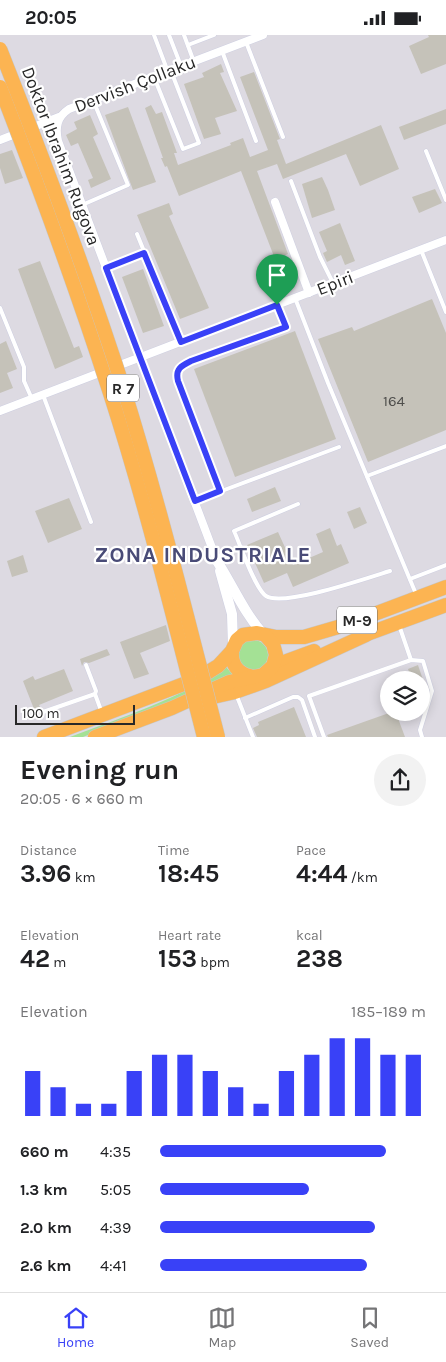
<!DOCTYPE html>
<html lang="en">
<head>
<meta charset="utf-8">
<style>
	:root { --surface:#fff; --page:#f2f2f2; --text:#202124; --muted:#757577; --line:#e0e0e0; --accent:#3941f7 }
	body { margin:0; font-family:Karla,sans-serif; background:var(--page); color:var(--text); height:100vh; display:flex; flex-direction:column; font-size:19px; white-space:nowrap }
	* { box-sizing:border-box; margin:0 }
	p { font-size:16px; color:var(--muted) }
	.icon { flex:none; width:28px; height:28px; fill:none; stroke:currentColor; stroke-width:2; stroke-linecap:round; stroke-linejoin:round }
	.map { position:relative; height:702px; overflow:hidden }
	.drawer { display:flex; flex-direction:column; background:var(--surface); flex:1 }
	.drawer>* { flex:none }
	.controls { position:absolute; left:380px; top:636px; display:grid; gap:10px }
	.controls a { display:grid; place-items:center; width:50px; height:50px; border-radius:50%; background:var(--surface); box-shadow:0 2px 12px #0003; font-size:25px }
	.scale { position:absolute; left:15px; bottom:12px; width:120px; box-sizing:border-box; padding-left:5px; border:2px solid #282828; border-top:0; font-size:14px; line-height:18px; white-space:nowrap; color:#282828; -webkit-text-stroke:4px #fff; paint-order:stroke }
	.pin { position:absolute; display:grid; place-items:center; width:42px; height:42px; color:#fff; margin:-51px -21px; border-radius:50% 50% 50% 0; rotate:-45deg; box-shadow:0 0 5px #0007 }
	.pin .icon { rotate:45deg }
	.round { display:grid; place-items:center; flex:none; width:52px; height:52px; border-radius:26px; background:var(--page) }
	.summary { display:flex; align-items:center; justify-content:space-between; height:85px; padding:0 20px }
	h1 { font-size:28px; font-weight:700; line-height:38px }
	.stats { display:grid; grid-template-columns:repeat(3,1fr); gap:8px; height:85px; padding:5px 20px }
	.stats div { display:grid; align-content:center }
	.stats b { font-size:25px; font-weight:700 }
	.stats small { font-size:14px; font-weight:400 }
	.stats p { font-size:14px }
	.chart { height:140px; padding:10px 20px }
	.chart p { display:flex; justify-content:space-between }
	.chart svg { width:100%; height:90px; margin-top:5px; stroke:var(--accent); stroke-width:6 }
	ul { padding:0 20px; list-style:none; font-size:16px }
	li { display:grid; grid-template-columns:80px 60px 1fr; align-items:center; height:38px }
	li i { height:12px; border-radius:6px; background:var(--accent) }
	.status { display:flex; justify-content:space-between; align-items:center; height:35px; padding:0 25px; background:var(--surface); direction:ltr }
	.status svg { height:14px; fill:currentColor }
	.tab-bar { display:flex; justify-content:space-around; align-items:center; height:70px; border-top:1px solid var(--line); background:var(--surface); font-size:14px; color:var(--muted) }
	.tab-bar a { display:grid; justify-items:center; gap:2px }
	.tab-bar .on { color:var(--accent) }
	.map>svg:first-child { display:block }
	.industrial { fill:#dddae2; fill-rule:evenodd }
	.green { fill:#a4e195 }
	.building { fill:#c5c2b9 }
	.lines { fill:none; stroke-linecap:round; stroke-linejoin:round }
	.lane-casing { stroke:#cecfe1; stroke-width:5 }
	.street-casing { stroke:#cecfe1; stroke-width:9 }
	.secondary-casing { stroke:#cecfe1; stroke-width:11 }
	.highway-casing { stroke:#c7c7c7; stroke-width:15 }
	.lane { stroke:#fff; stroke-width:4 }
	.street { stroke:#fff; stroke-width:8 }
	.secondary { stroke:#fff; stroke-width:10 }
	.highway { stroke:#fcb452; stroke-width:14 }
	.highway-bridge-casing { stroke:#c7c7c7; stroke-width:15; stroke-linecap:butt }
	.highway-bridge { stroke:#fcb452; stroke-width:14 }
	.route-casing { stroke:#fff; stroke-width:10 }
	.route { stroke:#3941f7; stroke-width:6 }
	.labels { text-anchor:middle; stroke-width:4.5; stroke-linejoin:round; paint-order:stroke }
	.number-label { font-size:15px; fill:#4f4e4c }
	.shield { fill:#fff; stroke:#686868; stroke-width:1 }
	.shield-label { font-size:16px; font-weight:bold; fill:#282828 }
	.street-label { font-size:18px; fill:#282828; stroke:#fff }
	.district-label { font-size:22px; font-weight:bold; letter-spacing:1px; fill:#494b77; stroke:#fff }
</style>
</head>
<body>
<div class="status"><b>20:05</b><svg viewBox="0 0 49 12"><path d="M0 12V9h3v3zM5 12V6h3v6zM10 12V3h3v9zM15 12V0h3v12zM26 1h20v11H26zM47 4h2v5h-2z"/></svg></div>
<div class="map">
<svg width="446" height="702" viewBox="0 0 446 702">
	<rect width="100%" height="100%" fill="#eae5d9"/>
	<path class="industrial" d="M0 0H446V702H0ZM389 645H421V678H389Z"/>
	<g class="green">
		<circle cx="253" cy="620" r="15"/>
		<path d="M226 632 234 641 83 702H70C123 682 179 664 226 632Z"/>
	</g>
	<g class="building">
		<polygon points="428,0 446,0 446,29 421,39 409,11 429,2"/>
		<polygon points="221,29 224,37 220,38 237,76 215,83 221,99 204,104 184,49 204,42 202,38"/>
		<polygon points="254,37 280,104 277,105 286,129 381,90 399,134 360,151 346,119 283,144 277,129 257,136 288,219 275,224 241,136 179,161 167,131 165,132 161,123 163,123 145,73 151,70 156,79 162,77 177,118 174,118 178,130 231,110 230,108 243,103 250,122 268,115 240,42"/>
		<polygon points="128,72 156,147 133,155 105,80"/>
		<polygon points="446,74 446,89 404,105 399,92"/>
		<polygon points="90,80 98,99 93,102 111,144 91,153 88,145 93,143 78,108 71,111 66,100 77,94 74,87"/>
		<polygon points="12,115 23,143 5,149 0,133 0,119"/>
		<polygon points="322,142 328,155 335,175 312,183 302,149"/>
		<polygon points="435,154 442,168 419,178 412,162"/>
		<polygon points="169,168 173,179 169,181 209,273 180,284 137,180"/>
		<polygon points="340,188 355,226 345,230 341,220 327,227 323,218 327,216 319,197"/>
		<polygon points="40,226 74,313 79,311 83,322 55,334 18,234"/>
		<polygon points="143,234 164,291 143,298 122,242"/>
		<polygon points="432,264 446,298 446,395 368,427 318,304 352,292 354,296"/>
		<polygon points="295,296 336,404 235,442 194,334"/>
		<polygon points="6,306 17,334 7,338 13,353 0,358 0,309"/>
		<polygon points="275,452 281,466 252,477 247,464"/>
		<polygon points="69,463 82,494 48,508 35,476"/>
		<polygon points="360,472 367,488 354,494 347,477"/>
		<polygon points="330,493 337,511 341,509 349,528 293,552 287,538 264,548 247,510 278,497 293,530 323,517 316,499"/>
		<polygon points="23,520 28,537 12,542 7,526"/>
		<polygon points="166,590 170,606 140,618 149,639 134,644 120,607"/>
		<polygon points="107,614 110,620 89,628 84,627 82,631 80,624"/>
		<polygon points="418,630 423,645 412,645 408,634"/>
		<polygon points="64,634 73,656 39,670 40,672 34,674 23,646 33,641 35,645"/>
		<polygon points="294,672 306,702 257,702 253,693 259,690 258,687"/>
		<polygon points="389,678 396,678 405,702 328,702 327,700"/>
	</g>
	<g class="lines">
		<g class="lane-casing">
			<g id="lane">
				<polyline points="154,0 168,37"/>
				<polyline points="169,0 181,31"/>
				<polyline points="184,0 194,27"/>
				<polyline points="246,7 283,102"/>
				<polyline points="188,10 214,0"/>
				<polyline points="222,16 256,106"/>
				<polyline points="154,42 183,114 199,108 171,36"/>
				<polyline points="426,116 446,165"/>
				<polyline points="291,146 320,222 333,248"/>
				<polyline points="82,170 128,150 93,65"/>
				<polyline points="137,199 181,307"/>
				<polyline points="421,215 446,277"/>
				<polyline points="106,233 145,218"/>
				<polyline points="295,263 328,348 416,559"/>
				<polyline points="0,273 24,332 24,346 32,364"/>
				<polyline points="43,360 91,487"/>
				<polyline points="367,441 446,411"/>
				<path d="M220 456 178 346C175 334 181 331 191 326L286 292 277 270"/>
				<polyline points="195,466 339,412"/>
				<path d="M298 469 234 496C240 509 255 554 266 561 284 572 367 543 390 536"/>
				<polyline points="216,522 241,512"/>
				<polyline points="410,544 446,530"/>
				<polyline points="399,590 411,625"/>
				<polyline points="95,659 102,678"/>
				<polyline points="236,659 253,702"/>
				<polyline points="43,677 95,659 96,656 86,630"/>
				<polyline points="245,683 293,662 298,662 302,665 315,702"/>
				<polyline points="324,702 309,661 411,625 423,626 432,656 420,695 422,702"/>
			</g>
		</g>
		<g class="street-casing">
			<g id="street">
				<polyline points="0,105 59,82"/>
				<polyline points="275,167 309,258"/>
				<polyline points="0,376 446,205"/>
				<path d="M217 526 58 106C55 92 57 82 69 74L263 0"/>
			</g>
		</g>
		<g class="secondary-casing">
			<g id="secondary">
				<path d="M217 526C233 551 244 578 264 600"/>
				<polyline points="220,536 232,579 233,611"/>
			</g>
		</g>
		<g class="highway-casing">
			<g id="highway">
				<polyline points="359,602 446,570"/>
				<path d="M232 616C231 629 237 638 250 641"/>
				<polyline points="273,631 314,616"/>
				<polyline points="204,664 235,657 266,646 366,600"/>
				<polyline points="44,702 197,644 218,631 232,616 237,605 243,600 257,598 276,602 304,602 345,590 446,552"/>
				<polyline points="95,702 172,673 229,647 263,640 273,631 276,620 273,609 266,601"/>
			</g>
		</g>
		<use href="#lane" class="lane"/>
		<use href="#street" class="street"/>
		<use href="#secondary" class="secondary"/>
		<use href="#highway" class="highway"/>
		<g class="highway-bridge-casing">
			<g id="highway-bridge">
				<path d="M0 14C44 125 86 237 123 352 159 467 188 585 218 702"/>
				<path d="M0 52C39 152 76 253 109 355 146 469 174 586 204 702"/>
			</g>
		</g>
		<use href="#highway-bridge" class="highway-bridge"/>
	</g>
	<g class="lines">
		<g class="route-casing">
			<path id="route" d="M144 218 181 307 277 270 286 292 191 326C181 331 175 334 178 346L220 456 195 466 106 233Z"/>
		</g>
		<use href="#route" class="route"/>
	</g>
	<g class="labels">
		<g class="number-label">
			<text x="394" y="371">164</text>
		</g>
		<g class="shield">
			<rect x="107" y="339.5" width="32" height="27" rx="4"/>
			<rect x="337" y="571.5" width="40" height="27" rx="4"/>
		</g>
		<g class="shield-label">
			<text x="123" y="359">R 7</text>
			<text x="357" y="591">M-9</text>
		</g>
		<g class="street-label">
			<text transform="translate(135 49) rotate(-21)" y="6">Dervish Çollaku</text>
			<text transform="translate(61 121) rotate(69)" y="6">Doktor Ibrahim Rugova</text>
			<text transform="translate(335 248) rotate(-21)" y="6">Epiri</text>
		</g>
		<g class="district-label">
			<text x="203" y="527">ZONA INDUSTRIALE</text>
		</g>
	</g>
</svg>
<div class="controls">
<a><svg class="icon" aria-label="layers" viewBox="0 0 24 24"><path d="M12 4l9 5-9 5-9-5zM3 14l9 5 9-5"/></svg></a>
</div>
<div class="scale">100 m</div>
<div class="pin" style="left:277px;top:270px;background:#1e9e55"><svg class="icon" aria-label="arrive" viewBox="0 0 24 24"><path d="M6 21V4h12l-3 4 3 4H6"/></svg></div>
</div>
<section class="drawer">
<div class="summary"><div><h1>Evening run</h1><p>20:05 · 6 × 660 m</p></div><a class="round"><svg class="icon" aria-label="share" viewBox="0 0 24 24"><path d="M12 15V3M7 8l5-5 5 5M5 13v7h14v-7"/></svg></a></div>
<div class="stats">
<div><p>Distance</p><b>3.96<small> km</small></b></div>
<div><p>Time</p><b>18:45</b></div>
<div><p>Pace</p><b>4:44<small> /km</small></b></div>
</div>
<div class="stats">
<div><p>Elevation</p><b>42<small> m</small></b></div>
<div><p>Heart rate</p><b>153<small> bpm</small></b></div>
<div><p>kcal</p><b>238</b></div>
</div>
<div class="chart"><p><span>Elevation</span>185–189 m</p>
<svg viewBox="0 0 160 44" preserveAspectRatio="none"><path d="M5 44V22M15 44V30M25 44V38M35 44V38M45 44V22M55 44V14M65 44V14M75 44V22M85 44V30M95 44V38M105 44V22M115 44V14M125 44V6M135 44V6M145 44V14M155 44V14"/></svg>
</div>
<ul>
<li><b>660 m</b>4:35<i style="width:85%"></i></li>
<li><b>1.3 km</b>5:05<i style="width:56%"></i></li>
<li><b>2.0 km</b>4:39<i style="width:81%"></i></li>
<li><b>2.6 km</b>4:41<i style="width:78%"></i></li>
</ul>
</section>
<nav class="tab-bar">
<a class="on"><svg class="icon" aria-label="home" viewBox="0 0 24 24"><path d="M3 11l9-7 9 7M6 9v11h12V9"/></svg>Home</a>
<a><svg class="icon" aria-label="map" viewBox="0 0 24 24"><path d="M3 6l6-2 6 2 6-2v14l-6 2-6-2-6 2zM9 4v14M15 6v14"/></svg>Map</a>
<a><svg class="icon" aria-label="saved" viewBox="0 0 24 24"><path d="M7 4h10v16l-5-4-5 4z"/></svg>Saved</a>
</nav>
</body>
</html>
